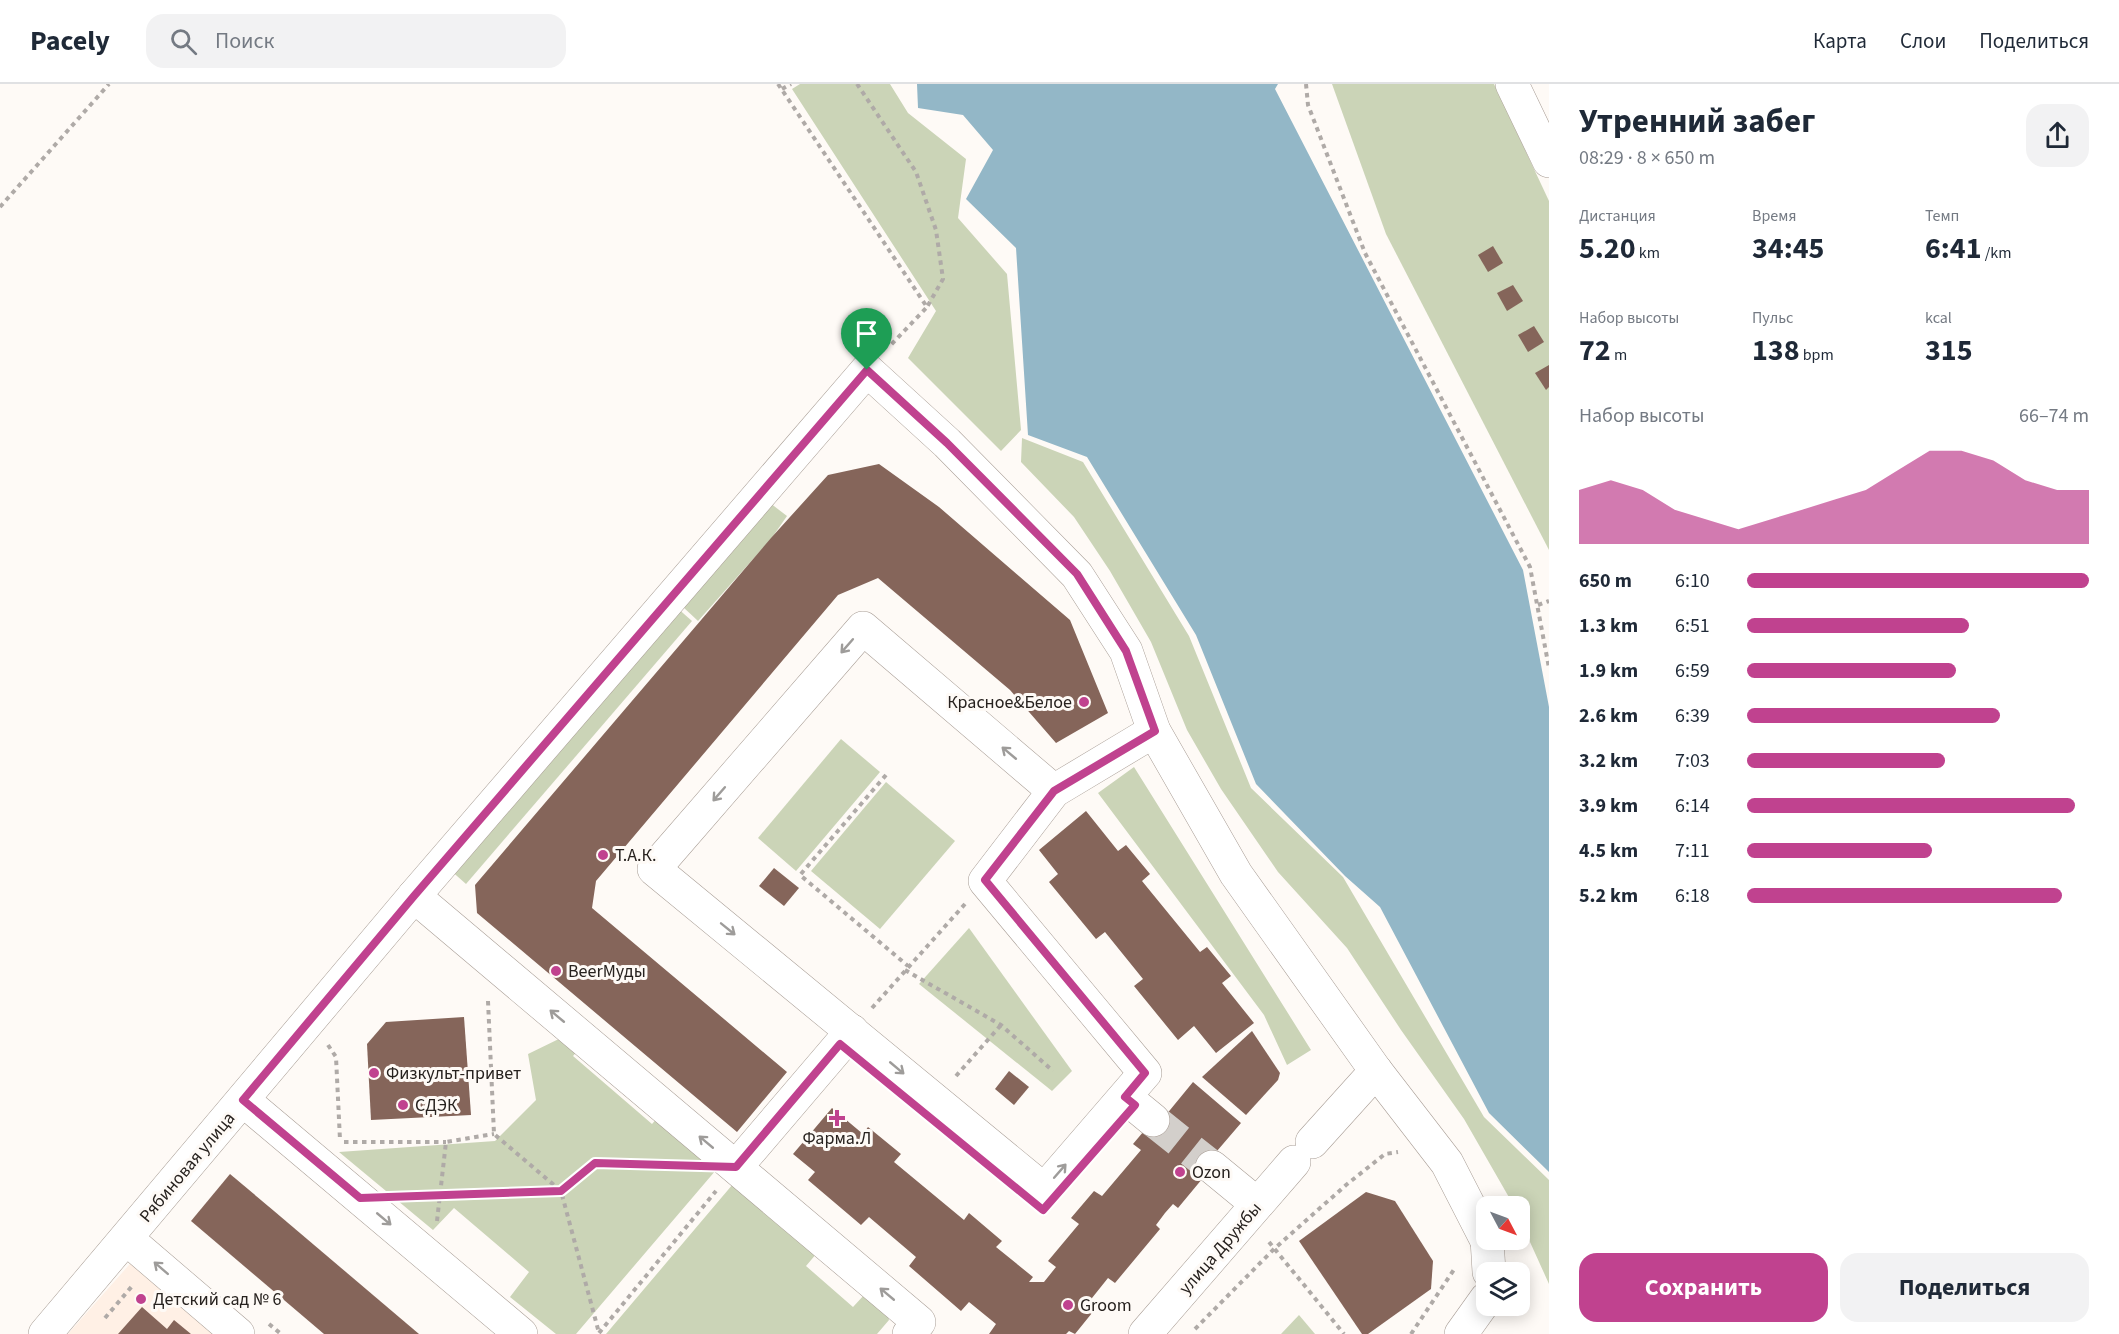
<!DOCTYPE html>
<html lang="ru">
<head>
<meta charset="utf-8">
<style>
	:root { --surface:#fff; --page:#f2f2f3; --text:#1f2937; --muted:#747a83; --line:#e0e1e3; --accent:#c0428f }
	body { margin:0; font-family:"Source Sans 3",sans-serif; background:var(--page); color:var(--text); height:100vh; display:flex; flex-direction:column; font-size:22px; white-space:nowrap }
	* { box-sizing:border-box; margin:0 }
	p { font-size:20px; color:var(--muted) }
	.icon { flex:none; width:33px; height:33px; fill:none; stroke:currentColor; stroke-width:2; stroke-linecap:round; stroke-linejoin:round }
	.map { position:relative; flex:1; overflow:hidden }
	.sheet { display:flex; flex-direction:column; background:var(--surface); width:570px }
	.sheet>* { flex:none }
	.needle { width:39px; rotate:131deg }
	.fabs { position:absolute; left:1476px; top:1112px; display:grid; gap:12px }
	.fabs a { display:grid; place-items:center; width:54px; height:54px; border-radius:12px; background:var(--surface); box-shadow:0 3px 15px #0003; font-size:30px }
	.pin { position:absolute; display:grid; place-items:center; width:51px; height:51px; color:#fff; margin:-62px -26px; border-radius:50% 50% 50% 0; rotate:-45deg; box-shadow:0 0 6px #0007 }
	.pin .icon { rotate:45deg }
	.round { display:grid; place-items:center; flex:none; width:63px; height:63px; border-radius:18px; background:var(--page) }
	.headline { display:flex; align-items:center; justify-content:space-between; height:102px; padding:0 30px }
	h1 { font-size:33px; font-weight:700; line-height:45px }
	.stats { display:grid; grid-template-columns:repeat(3,1fr); gap:9px; height:102px; padding:6px 30px }
	.stats div { display:grid; align-content:center }
	.stats b { font-size:30px; font-weight:700 }
	.stats small { font-size:16px; font-weight:400 }
	.stats p { font-size:16px }
	.chart { height:168px; padding:12px 30px }
	.chart p { display:flex; justify-content:space-between }
	.chart svg { width:100%; height:108px; margin-top:6px; fill:var(--accent); opacity:.7 }
	.primary-button { display:flex; gap:12px; margin-top:auto; padding:12px 30px }
	.primary-button a { flex:1; height:69px; border-radius:18px; background:var(--accent); color:#fff; font-size:24px; font-weight:700; line-height:69px; text-align:center }
	.primary-button a+a { background:var(--page); color:var(--text) }
	ul { padding:0 30px; list-style:none; font-size:20px }
	li { display:grid; grid-template-columns:96px 72px 1fr; align-items:center; height:45px }
	li i { height:15px; border-radius:8px; background:var(--accent) }
	header { display:flex; align-items:center; gap:36px; box-sizing:border-box; height:84px; padding:0 30px; background:var(--surface); border-bottom:2px solid var(--line) }
	header strong { font-size:28px }
	nav { display:flex; gap:33px; margin-inline-start:auto; font-size:21px }
	.search { width:420px; height:54px; background:var(--page); display:flex; align-items:center; gap:15px; box-sizing:border-box; padding:0 21px; border-radius:18px; color:var(--muted); font-size:22px }
	main { display:flex; flex:1; min-height:0 }
	.map>svg:first-child { display:block }
	.built { fill:#fff0e5 }
	.green { fill:#cbd4b7 }
	.water { fill:#93b7c7 }
	.building { fill:#85655a }
	.lines { fill:none; stroke-linecap:round; stroke-linejoin:round }
	.minor-tunnel { stroke:#d3cfcb; stroke-width:33; stroke-dasharray:33 16; stroke-linecap:butt }
	.minor-casing { stroke:#a89d95; stroke-width:34 }
	.path { stroke:#afaaa7; stroke-width:4; stroke-dasharray:4.5 4.5; stroke-linecap:butt }
	.minor { stroke:#fff; stroke-width:33 }
	.oneway { stroke:#9e9c9a }
	.route-casing { stroke:#fff; stroke-width:12 }
	.route { stroke:#c0428f; stroke-width:8 }
	.poi-dot { fill:#c0428f; stroke:#fefaf6; stroke-width:2 }
	.labels { text-anchor:middle; stroke-width:6; stroke-linejoin:round; paint-order:stroke }
	.poi-label { font-size:18px; fill:#27221f; stroke:#fefaf6; text-anchor:start }
	.street-label { font-size:18px; fill:#27221f; stroke:#fefaf6 }
</style>
</head>
<body>
<header>
<strong>Pacely</strong>
<div class="search"><svg class="icon" aria-label="search" viewBox="0 0 24 24"><circle cx="10" cy="10" r="6"/><path d="M15 15l6 6"/></svg>Поиск</div>
<nav><a>Карта</a><a>Слои</a><a>Поделиться</a></nav>
</header>
<main>
<div class="map">
<svg width="1549" height="1250" viewBox="0 0 1549 1250">
	<rect width="100%" height="100%" fill="#fefaf6"/>
	<polygon class="built" points="137,1172 228,1250 68,1250"/>
	<g class="green">
		<polygon points="800,0 890,0 908,29 966,75 958,134 1007,190 1021,346 1001,367 908,274 936,227 792,5"/>
		<polygon points="1332,0 1494,0 1549,117 1549,466 1386,150"/>
		<polygon points="1022,354 1083,378 1189,552 1251,704 1343,793 1484,1033 1549,1096 1549,1200 1520,1136 1520,1122 1514,1122 1464,1035 1401,946 1347,864 1278,788 1221,705 1187,646 1151,558 1110,487 1074,433 1021,378"/>
		<polygon points="770,419 787,432 771,455 698,537 682,522"/>
		<polygon points="675,522 692,537 466,800 448,784"/>
		<polygon points="841,655 880,688 796,787 758,754"/>
		<polygon points="1134,683 1311,966 1287,981 1264,931 1098,709"/>
		<polygon points="886,698 955,757 880,845 811,787"/>
		<polygon points="969,844 1072,987 1052,1007 919,900"/>
		<polygon points="567,951 581,963 573,972 652,1040 660,1031 722,1079 576,1250 556,1250 510,1213 529,1188 454,1124 433,1146 339,1068 495,1057 536,1016 528,970"/>
		<polygon points="733,1100 817,1169 806,1182 853,1223 865,1210 887,1229 889,1236 877,1250 606,1250"/>
		<polygon points="1299,1231 1315,1250 1281,1250"/>
	</g>
	<polygon class="water" points="917,0 1278,0 1275,5 1523,486 1549,623 1549,1088 1489,1029 1380,823 1345,792 1256,700 1196,551 1087,373 1028,351 1016,164 966,115 993,66 963,31 918,24"/>
	<g class="building">
		<polygon points="1493,162 1503,179 1488,188 1478,171"/>
		<polygon points="1513,201 1523,217 1507,227 1497,209"/>
		<polygon points="1534,242 1544,258 1528,268 1518,251"/>
		<polygon points="1549,281 1549,303 1546,306 1535,289"/>
		<polygon points="879,380 939,423 1070,536 1108,629 1056,659 1010,606 878,494 838,511 596,797 592,824 787,988 737,1048 477,829 475,801 771,454 828,391"/>
		<polygon points="1086,727 1118,767 1126,761 1150,790 1142,797 1200,868 1207,863 1231,892 1222,899 1254,939 1216,969 1194,942 1178,956 1134,902 1143,895 1105,848 1096,855 1049,798 1058,790 1039,766"/>
		<polygon points="774,784 799,804 784,822 759,802"/>
		<polygon points="464,933 471,1031 371,1036 367,960 386,938"/>
		<polygon points="1252,947 1280,989 1278,996 1246,1031 1202,993"/>
		<polygon points="1009,987 1029,1003 1014,1021 995,1005"/>
		<polygon points="1193,998 1241,1039 1217,1067 1222,1071 1178,1124 1173,1120 1165,1129 1156,1141 1160,1145 1115,1199 1108,1194 1092,1214 1092,1229 1075,1250 1069,1247 1066,1250 989,1250 996,1240 969,1218 961,1227 909,1182 916,1173 869,1133 861,1141 808,1096 815,1088 793,1070 832,1024 863,1050 868,1043 901,1070 894,1078 964,1136 969,1129 1002,1157 996,1163 1033,1193 1029,1198 1044,1198 1056,1183 1048,1177 1079,1140 1071,1134 1094,1107 1102,1112 1141,1066 1133,1060 1149,1041 1161,1037"/>
		<polygon points="230,1090 274,1127 419,1250 324,1250 191,1137"/>
		<polygon points="1366,1108 1395,1117 1433,1177 1431,1205 1368,1250 1362,1250 1299,1157"/>
		<polygon points="142,1223 167,1245 174,1236 191,1250 118,1250"/>
	</g>
	<g class="lines">
		<polyline class="minor-tunnel" points="1153,1036 1212,1083"/>
		<g class="minor-casing">
			<g id="minor">
				<polyline points="1512,0 1549,77"/>
				<polyline points="1054,707 863,544 654,785 1044,1106 1145,989 985,797 1054,707 1154,647"/>
				<polyline points="414,812 919,1238 909,1250"/>
				<polyline points="1125,1013 1153,1036"/>
				<polyline points="243,1016 521,1250"/>
				<polyline points="1312,1058 1376,987"/>
				<polyline points="736,1083 852,947"/>
				<polyline points="1212,1083 1257,1120"/>
				<polyline points="127,1155 238,1250"/>
				<polyline points="1487,1155 1489,1188"/>
				<polyline points="45,1250 414,812 867,286 947,359 1077,491 1126,567 1154,647 1236,790 1376,987 1447,1079 1486,1155"/>
				<polyline points="1145,1250 1294,1078"/>
				<polyline points="1461,1250 1486,1215"/>
			</g>
		</g>
		<g class="path">
			<polyline points="778,0 927,223 889,263"/>
			<polyline points="857,0 916,88 936,146 943,195 927,223"/>
			<polyline points="1306,0 1308,21 1365,169 1530,483 1549,584"/>
			<polyline points="782,5 791,0"/>
			<polyline points="0,123 109,0"/>
			<polyline points="1538,521 1549,517"/>
			<polyline points="886,691 800,791 908,882"/>
			<polyline points="905,886 1001,941 1053,987"/>
			<polyline points="488,917 494,1050 561,1107 599,1249"/>
			<polyline points="872,924 965,820"/>
			<polyline points="328,961 336,973 340,1056"/>
			<polyline points="956,992 1001,941"/>
			<polyline points="344,1058 446,1058"/>
			<polyline points="408,1112 561,1107 595,1079 681,1081"/>
			<polyline points="437,1137 446,1058 494,1050"/>
			<polyline points="1269,1158 1344,1250"/>
			<polyline points="105,1234 133,1201"/>
			<polyline points="269,1240 281,1250"/>
			<polyline points="1195,1245 1274,1165 1346,1101 1385,1070 1398,1068"/>
			<polyline points="599,1249 716,1107"/>
			<polyline points="1411,1250 1455,1184"/>
		</g>
		<use href="#minor" class="minor"/>
	</g>
	<defs><path id="oneway-shaft" d="M-6 0H5M1.5-3L5.5 0L1.5 3" fill="none" stroke-width="1.6" stroke-linecap="round" stroke-linejoin="round" transform="scale(1.5)"/></defs>
	<g class="oneway">
		<use href="#oneway-shaft" transform="translate(847 562) rotate(131)"/>
		<use href="#oneway-shaft" transform="translate(1009 669) rotate(-140)"/>
		<use href="#oneway-shaft" transform="translate(719 710) rotate(131)"/>
		<use href="#oneway-shaft" transform="translate(728 845) rotate(39)"/>
		<use href="#oneway-shaft" transform="translate(557 932) rotate(-140)"/>
		<use href="#oneway-shaft" transform="translate(897 984) rotate(40)"/>
		<use href="#oneway-shaft" transform="translate(706 1058) rotate(-140)"/>
		<use href="#oneway-shaft" transform="translate(1060 1087) rotate(-49)"/>
		<use href="#oneway-shaft" transform="translate(384 1135) rotate(40)"/>
		<use href="#oneway-shaft" transform="translate(161 1184) rotate(-139)"/>
		<use href="#oneway-shaft" transform="translate(887 1210) rotate(-140)"/>
	</g>
	<g class="lines">
		<g class="route-casing">
			<polygon id="route" points="867,286 947,359 1077,490 1126,567 1155,647 1054,707 985,796 1145,989 1125,1013 1135,1021 1043,1126 840,960 736,1083 595,1079 561,1107 360,1114 243,1016 414,812"/>
		</g>
		<use href="#route" class="route"/>
	</g>
	<g class="poi-dot">
		<circle cx="1084" cy="618" r="6"/>
		<circle cx="603" cy="771" r="6"/>
		<circle cx="556" cy="887" r="6"/>
		<circle cx="374" cy="989" r="6"/>
		<circle cx="403" cy="1021" r="6"/>
		<path d="M834 1025h6v6h6v6h-6v6h-6v-6h-6v-6h6z"/>
		<circle cx="1180" cy="1088" r="6"/>
		<circle cx="141" cy="1215" r="6"/>
		<circle cx="1068" cy="1221" r="6"/>
	</g>
	<g class="labels">
		<g class="poi-label">
			<text x="1072" y="624" text-anchor="end">Красное&amp;Белое</text>
			<text x="615" y="777">Т.А.К.</text>
			<text x="568" y="893">BeerМуды</text>
			<text x="386" y="995">Физкульт-привет</text>
			<text x="415" y="1027">СДЭК</text>
			<text x="837" y="1060" text-anchor="middle">Фарма.Л</text>
			<text x="1192" y="1094">Ozon</text>
			<text x="153" y="1221">Детский сад № 6</text>
			<text x="1080" y="1227">Groom</text>
		</g>
		<g class="street-label">
			<text transform="translate(187 1083) rotate(-50)" y="6">Рябиновая улица</text>
			<text transform="translate(1220 1164) rotate(-49)" y="6">улица Дружбы</text>
		</g>
	</g>
</svg>
<div class="fabs">
<a><svg class="needle" viewBox="-14 -14 28 28"><path d="M0-13l5 13h-10z" fill="#e53935"/><path d="M0 13l5-13h-10z" fill="#747a83"/></svg></a>
<a><svg class="icon" aria-label="layers" viewBox="0 0 24 24"><path d="M12 4l9 5-9 5-9-5zM3 14l9 5 9-5"/></svg></a>
</div>
<div class="pin" style="left:867px;top:286px;background:#1e9e55"><svg class="icon" aria-label="arrive" viewBox="0 0 24 24"><path d="M6 21V4h12l-3 4 3 4H6"/></svg></div>
</div>
<section class="sheet">
<div class="headline"><div><h1>Утренний забег</h1><p>08:29 · 8 × 650 m</p></div><a class="round"><svg class="icon" aria-label="share" viewBox="0 0 24 24"><path d="M12 15V3M7 8l5-5 5 5M5 13v7h14v-7"/></svg></a></div>
<div class="stats">
<div><p>Дистанция</p><b>5.20<small> km</small></b></div>
<div><p>Время</p><b>34:45</b></div>
<div><p>Темп</p><b>6:41<small> /km</small></b></div>
</div>
<div class="stats">
<div><p>Набор высоты</p><b>72<small> m</small></b></div>
<div><p>Пульс</p><b>138<small> bpm</small></b></div>
<div><p>kcal</p><b>315</b></div>
</div>
<div class="chart"><p><span>Набор высоты</span>66–74 m</p>
<svg viewBox="0 0 160 44" preserveAspectRatio="none"><path d="M0 44V22L10 18L20 22L30 30L40 34L50 38L60 34L70 30L80 26L90 22L100 14L110 6L120 6L130 10L140 18L150 22L160 22V44z"/></svg>
</div>
<ul>
<li><b>650 m</b>6:10<i style="width:100%"></i></li>
<li><b>1.3 km</b>6:51<i style="width:65%"></i></li>
<li><b>1.9 km</b>6:59<i style="width:61%"></i></li>
<li><b>2.6 km</b>6:39<i style="width:74%"></i></li>
<li><b>3.2 km</b>7:03<i style="width:58%"></i></li>
<li><b>3.9 km</b>6:14<i style="width:96%"></i></li>
<li><b>4.5 km</b>7:11<i style="width:54%"></i></li>
<li><b>5.2 km</b>6:18<i style="width:92%"></i></li>
</ul>
<div class="primary-button"><a>Сохранить</a><a>Поделиться</a></div>
</section>
</main>
</body>
</html>
